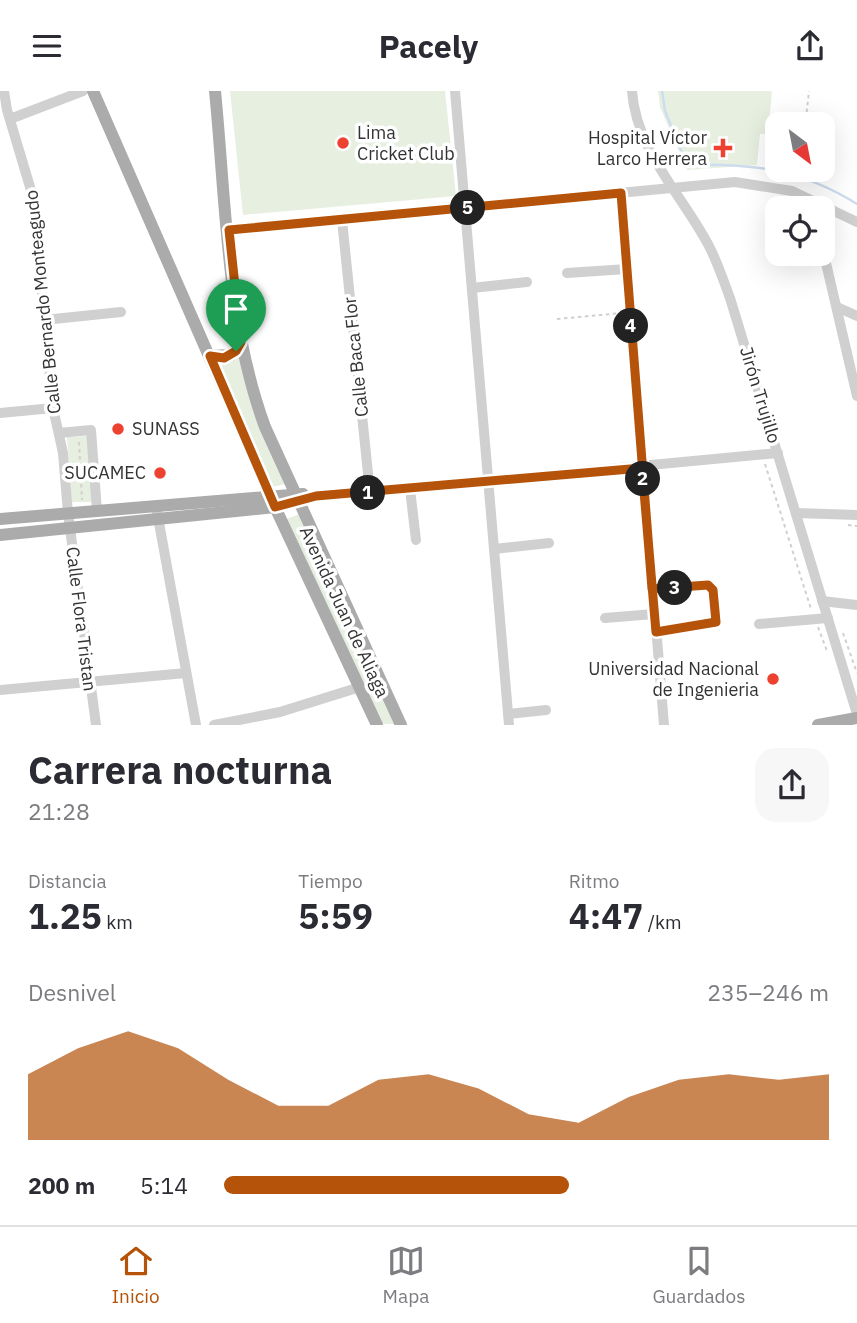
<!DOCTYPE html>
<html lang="es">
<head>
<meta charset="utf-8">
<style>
	:root { --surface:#fff; --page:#f7f7f7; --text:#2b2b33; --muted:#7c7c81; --line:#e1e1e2; --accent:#b45309 }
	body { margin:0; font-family:"IBM Plex Sans",sans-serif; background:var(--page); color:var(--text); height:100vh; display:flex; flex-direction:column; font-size:26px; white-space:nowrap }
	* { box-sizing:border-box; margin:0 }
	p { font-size:23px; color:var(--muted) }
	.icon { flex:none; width:38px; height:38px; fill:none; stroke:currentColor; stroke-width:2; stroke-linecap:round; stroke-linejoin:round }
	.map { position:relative; height:634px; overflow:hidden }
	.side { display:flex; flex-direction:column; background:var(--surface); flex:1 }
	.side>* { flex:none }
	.needle { width:46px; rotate:148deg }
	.fabs { position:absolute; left:765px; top:21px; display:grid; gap:14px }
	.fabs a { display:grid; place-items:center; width:70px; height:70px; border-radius:14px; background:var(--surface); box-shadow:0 7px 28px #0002; font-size:35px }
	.pin { position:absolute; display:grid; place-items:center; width:60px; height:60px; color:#fff; margin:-72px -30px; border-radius:50% 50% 50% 0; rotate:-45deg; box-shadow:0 0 7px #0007 }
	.pin .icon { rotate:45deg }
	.km { position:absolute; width:35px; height:35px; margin:-18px; border-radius:50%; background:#222; color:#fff; font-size:19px; line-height:35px; text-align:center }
	.round { display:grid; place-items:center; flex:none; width:74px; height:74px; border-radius:21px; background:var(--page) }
	.summary { display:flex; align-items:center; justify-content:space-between; height:119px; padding:0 28px }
	h1 { font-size:38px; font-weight:800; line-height:52px }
	.stats { display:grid; grid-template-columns:repeat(3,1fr); gap:10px; height:119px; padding:7px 28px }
	.stats div { display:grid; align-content:center }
	.stats b { font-size:35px; font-weight:800 }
	.stats small { font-size:19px; font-weight:400 }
	.stats p { font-size:19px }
	.chart { height:196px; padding:14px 28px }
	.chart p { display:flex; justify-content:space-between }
	.chart svg { width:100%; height:126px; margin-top:7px; fill:var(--accent); opacity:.7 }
	ul { padding:0 28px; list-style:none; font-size:23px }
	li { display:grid; grid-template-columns:112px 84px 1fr; align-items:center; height:52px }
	li i { height:18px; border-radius:9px; background:var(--accent) }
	header { display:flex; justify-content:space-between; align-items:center; height:91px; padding:0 28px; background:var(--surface); font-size:32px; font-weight:800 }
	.dock { display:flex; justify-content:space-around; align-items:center; height:98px; border-top:2px solid var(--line); background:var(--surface); font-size:19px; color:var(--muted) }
	.dock a { display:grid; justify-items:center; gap:4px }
	.dock .on { color:var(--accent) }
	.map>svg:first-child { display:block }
	.green { fill:#e7efe1 }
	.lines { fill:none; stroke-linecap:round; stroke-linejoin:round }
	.stream { stroke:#cdddef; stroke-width:2.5 }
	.path { stroke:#d0d0d0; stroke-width:2; stroke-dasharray:3.5 3.5; stroke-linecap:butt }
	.minor { stroke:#d0d0d0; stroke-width:10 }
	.major { stroke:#ababab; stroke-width:12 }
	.route-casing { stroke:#fff; stroke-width:14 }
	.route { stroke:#b45309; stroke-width:9 }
	.poi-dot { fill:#ee4231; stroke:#fff; stroke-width:2.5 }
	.labels { text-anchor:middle; stroke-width:7; stroke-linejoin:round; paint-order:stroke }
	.poi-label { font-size:18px; fill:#333; stroke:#fff; text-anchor:end }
	.street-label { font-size:18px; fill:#333; stroke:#fff }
</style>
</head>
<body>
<header><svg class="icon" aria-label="menu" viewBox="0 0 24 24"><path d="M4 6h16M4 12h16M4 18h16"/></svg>Pacely<svg class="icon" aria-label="share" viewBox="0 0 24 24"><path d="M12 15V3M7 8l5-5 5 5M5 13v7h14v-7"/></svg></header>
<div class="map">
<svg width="857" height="634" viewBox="0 0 857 634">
	<rect width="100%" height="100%" fill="#fff"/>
	<g class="green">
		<polygon points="230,0 445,0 456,105 243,124"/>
		<polygon points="658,0 772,0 768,43 760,43 757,74 687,79 660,16"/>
		<polygon points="241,251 291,392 267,397 210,265 217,267"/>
		<polygon points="88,345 93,411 72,411 67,346"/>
		<polygon points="302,422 397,633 381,633 284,429"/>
	</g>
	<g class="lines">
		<path class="stream" d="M662 0 665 20 687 74C752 72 801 78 857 113"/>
		<g class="path">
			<polyline points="809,33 809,28 806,27 809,0"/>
			<polyline points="557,228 622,222"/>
			<polyline points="79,351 82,409"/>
			<polyline points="765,373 811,518"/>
			<polyline points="848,434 857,435"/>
			<polyline points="818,536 827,560"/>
			<polyline points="843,542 857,582"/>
		</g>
		<g class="minor">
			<polyline points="4,0 7,19 33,106 53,317 63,362 68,422 96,634"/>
			<polyline points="455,0 509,634"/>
			<path d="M632 0C636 60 684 106 710 157 718 173 724 191 730 207L857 623"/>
			<polyline points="10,28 83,0"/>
			<polyline points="621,102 664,634"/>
			<polyline points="342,129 370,402"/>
			<polyline points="229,139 735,91 792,100 857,131"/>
			<polyline points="822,155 857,305"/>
			<polyline points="567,182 627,178"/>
			<polyline points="472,197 527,191"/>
			<polyline points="837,216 857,225"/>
			<polyline points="44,229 121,221"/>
			<polyline points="0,322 53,317"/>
			<polyline points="59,342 91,339 97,420"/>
			<polyline points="410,398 416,449"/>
			<polyline points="311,406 778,362"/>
			<polyline points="157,421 196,634"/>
			<polyline points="796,422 857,424"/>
			<polyline points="494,458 549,452"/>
			<polyline points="652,498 708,494 713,499 714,532 656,541"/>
			<polyline points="822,510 857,514"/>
			<polyline points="605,527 654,523"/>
			<polyline points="759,533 828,527"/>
			<polyline points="0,599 186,582"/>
			<polyline points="508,623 546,619"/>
			<polyline points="214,634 280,621 360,596"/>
		</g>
		<g class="major">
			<polyline points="93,0 275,416 377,634"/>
			<path d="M215 0C226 111 226 230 265 336L401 634"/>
			<polyline points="210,265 231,264 241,251"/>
			<polyline points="0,428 303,403"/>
			<polyline points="0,444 275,416 311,406"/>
			<polyline points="818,634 857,627"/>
		</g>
	</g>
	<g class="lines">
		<g class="route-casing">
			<polyline id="route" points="236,260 224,267 210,265 275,416 316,405 642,377 656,541 716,531 713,499 708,494 652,498 621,102 229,139 241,251 236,260"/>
		</g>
		<use href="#route" class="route"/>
	</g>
	<g class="poi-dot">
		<circle cx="343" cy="52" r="7"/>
		<path d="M719.5 46.5h7v7h7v7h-7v7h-7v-7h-7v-7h7z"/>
		<circle cx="118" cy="338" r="7"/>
		<circle cx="160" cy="382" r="7"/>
		<circle cx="773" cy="588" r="7"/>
	</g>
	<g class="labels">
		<g class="poi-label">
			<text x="357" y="48" text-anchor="start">Lima<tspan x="357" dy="21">Cricket Club</tspan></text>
			<text x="707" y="53">Hospital Víctor<tspan x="707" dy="21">Larco Herrera</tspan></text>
			<text x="132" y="344" text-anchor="start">SUNASS</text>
			<text x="146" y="388">SUCAMEC</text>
			<text x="759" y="584">Universidad Nacional<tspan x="759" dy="21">de Ingenieria</tspan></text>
		</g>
		<g class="street-label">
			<text transform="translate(43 211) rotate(-96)" y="6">Calle Bernardo Monteagudo</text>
			<text transform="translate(356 266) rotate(-96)" y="6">Calle Baca Flor</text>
			<text transform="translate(760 304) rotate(73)" y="6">Jirón Trujillo</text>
			<text transform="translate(344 521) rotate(65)" y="6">Avenida Juan de Aliaga</text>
			<text transform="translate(81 528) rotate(83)" y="6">Calle Flora Tristan</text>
		</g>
	</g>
</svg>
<div class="fabs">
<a><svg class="needle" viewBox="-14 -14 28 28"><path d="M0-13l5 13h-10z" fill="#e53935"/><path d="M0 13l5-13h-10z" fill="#7c7c81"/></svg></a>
<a><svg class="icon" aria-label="locate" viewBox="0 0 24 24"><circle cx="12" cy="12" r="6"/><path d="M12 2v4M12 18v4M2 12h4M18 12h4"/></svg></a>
</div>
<div class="pin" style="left:236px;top:260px;background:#1e9e55"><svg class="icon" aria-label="arrive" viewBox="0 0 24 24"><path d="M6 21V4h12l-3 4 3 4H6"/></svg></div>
<b class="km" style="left:368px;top:402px">1</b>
<b class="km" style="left:643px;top:388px">2</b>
<b class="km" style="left:675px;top:497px">3</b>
<b class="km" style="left:631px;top:235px">4</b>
<b class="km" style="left:468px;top:117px">5</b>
</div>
<section class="side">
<div class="summary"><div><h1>Carrera nocturna</h1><p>21:28</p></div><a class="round"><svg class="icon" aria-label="share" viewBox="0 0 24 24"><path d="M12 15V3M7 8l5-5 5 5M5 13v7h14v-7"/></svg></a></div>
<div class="stats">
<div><p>Distancia</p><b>1.25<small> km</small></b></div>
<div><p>Tiempo</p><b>5:59</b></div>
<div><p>Ritmo</p><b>4:47<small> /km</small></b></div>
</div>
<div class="chart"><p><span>Desnivel</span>235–246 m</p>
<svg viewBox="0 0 160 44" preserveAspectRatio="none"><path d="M0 44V21L10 12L20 6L30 12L40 23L50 32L60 32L70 23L80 21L90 26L100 35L110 38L120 29L130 23L140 21L150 23L160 21V44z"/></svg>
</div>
<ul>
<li><b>200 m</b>5:14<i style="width:57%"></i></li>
</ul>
</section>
<nav class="dock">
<a class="on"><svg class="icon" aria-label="home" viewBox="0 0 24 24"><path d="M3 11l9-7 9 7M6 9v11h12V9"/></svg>Inicio</a>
<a><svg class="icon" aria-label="map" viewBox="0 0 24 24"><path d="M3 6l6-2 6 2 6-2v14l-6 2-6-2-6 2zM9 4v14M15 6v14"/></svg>Mapa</a>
<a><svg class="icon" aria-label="saved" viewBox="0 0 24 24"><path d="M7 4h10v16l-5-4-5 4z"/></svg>Guardados</a>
</nav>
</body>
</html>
